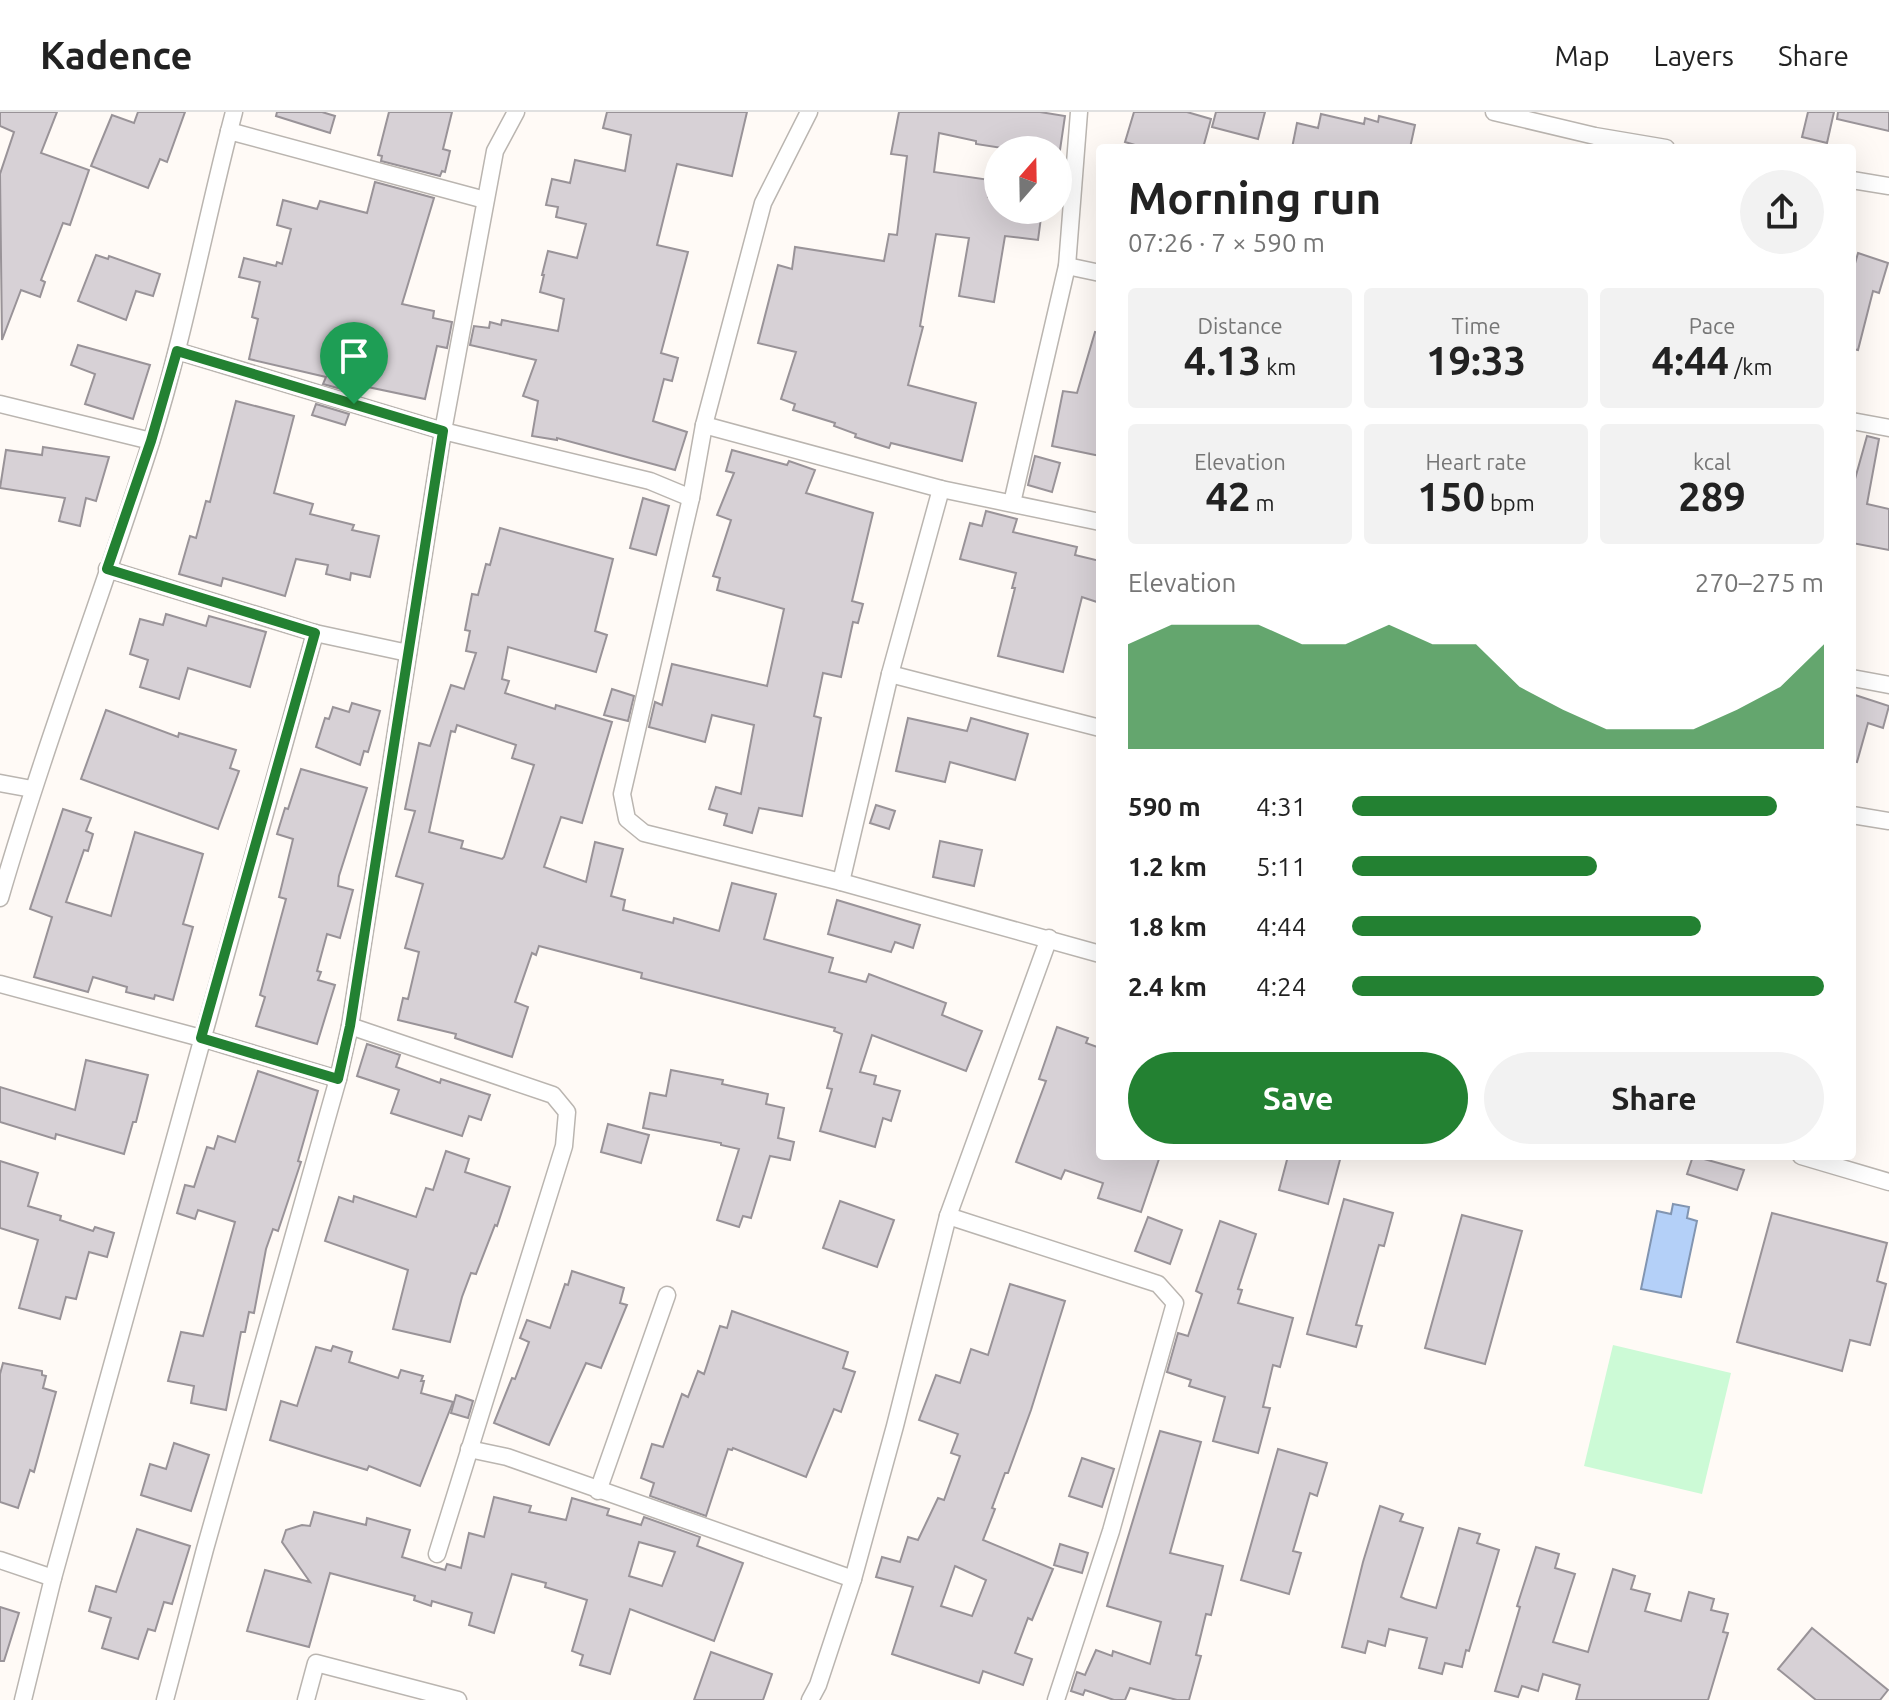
<!DOCTYPE html>
<html lang="en">
<head>
<meta charset="utf-8">
<style>
	:root { --surface:#fff; --page:#f2f2f2; --text:#222; --muted:#767676; --line:#e0e0e0; --accent:#238132 }
	body { margin:0; font-family:Ubuntu,sans-serif; background:var(--page); color:var(--text); height:100vh; display:flex; flex-direction:column; font-size:30px; white-space:nowrap }
	* { box-sizing:border-box; margin:0 }
	p { font-size:26px; color:var(--muted) }
	.icon { flex:none; width:44px; height:44px; fill:none; stroke:currentColor; stroke-width:2; stroke-linecap:round; stroke-linejoin:round }
	.map { position:relative; flex:1; overflow:hidden }
	.sheet { position:absolute; left:1096px; top:32px; width:760px; height:1016px; display:flex; flex-direction:column; background:var(--surface); border-radius:8px; box-shadow:0 8px 32px #0002 }
	.sheet>* { flex:none }
	.needle { width:52px; rotate:20deg }
	.controls { position:absolute; left:984px; top:24px; display:grid; gap:16px }
	.controls a { display:grid; place-items:center; width:88px; height:88px; border-radius:50%; background:var(--surface); box-shadow:0 8px 32px #0002; font-size:40px }
	.pin { position:absolute; display:grid; place-items:center; width:68px; height:68px; color:#fff; margin:-82px -34px; border-radius:50% 50% 50% 0; rotate:-45deg; box-shadow:0 0 8px #0007 }
	.pin .icon { rotate:45deg }
	.round { display:grid; place-items:center; flex:none; width:84px; height:84px; border-radius:42px; background:var(--page) }
	.head { display:flex; align-items:center; justify-content:space-between; height:136px; padding:0 32px }
	h1 { font-size:44px; font-weight:700; line-height:60px }
	.stats { display:grid; grid-template-columns:repeat(3,1fr); gap:12px; height:136px; padding:8px 32px }
	.stats div { display:grid; align-content:center; border-radius:8px; background:var(--page); text-align:center }
	.stats b { font-size:40px; font-weight:700 }
	.stats small { font-size:22px; font-weight:400 }
	.stats p { font-size:22px }
	.chart { height:224px; padding:16px 32px }
	.chart p { display:flex; justify-content:space-between }
	.chart svg { width:100%; height:144px; margin-top:8px; fill:var(--accent); opacity:.7 }
	.primary-button { display:flex; gap:16px; margin-top:auto; padding:16px 32px }
	.primary-button a { flex:1; height:92px; border-radius:48px; background:var(--accent); color:#fff; font-size:32px; font-weight:700; line-height:92px; text-align:center }
	.primary-button a+a { background:var(--page); color:var(--text) }
	ul { padding:0 32px; list-style:none; font-size:26px }
	li { display:grid; grid-template-columns:128px 96px 1fr; align-items:center; height:60px }
	li i { height:20px; border-radius:10px; background:var(--accent) }
	header { display:flex; align-items:center; gap:48px; box-sizing:border-box; height:112px; padding:0 40px; background:var(--surface); border-bottom:2px solid var(--line) }
	header strong { font-size:38px }
	nav { display:flex; gap:44px; margin-inline-start:auto; font-size:28px }
	.map>svg:first-child { display:block }
	.green { fill:#ccfad6 }
	.water { fill:#b4d0f8; stroke:#8295b1; stroke-width:2 }
	.building { fill:#d7d1d6; stroke:#999398; stroke-width:2; fill-rule:evenodd }
	.lines { fill:none; stroke-linecap:round; stroke-linejoin:round }
	.minor-casing { stroke:#bab5b0; stroke-width:19 }
	.minor { stroke:#fff; stroke-width:16 }
	.route-casing { stroke:#fff; stroke-width:16 }
	.route { stroke:#238132; stroke-width:10 }
</style>
</head>
<body>
<header>
<strong>Kadence</strong>
<nav><a>Map</a><a>Layers</a><a>Share</a></nav>
</header>
<div class="map">
<svg width="1889" height="1588" viewBox="0 0 1889 1588">
	<rect width="100%" height="100%" fill="#fffaf6"/>
	<polygon class="green" points="1613,1233 1731,1261 1702,1382 1584,1354"/>
	<polygon class="water" points="1673,1092 1689,1095 1687,1106 1697,1109 1681,1185 1641,1177 1657,1099 1671,1102"/>
	<g class="building">
		<polygon points="0,0 57,0 41,41 89,58 70,113 63,111 41,168 45,170 40,185 21,178 2,228 0,62 14,20 0,14"/>
		<polygon points="138,0 185,0 167,50 160,47 148,76 91,54 112,3 134,11"/>
		<polygon points="277,0 322,0 335,4 330,21 276,4"/>
		<polygon points="389,0 452,0 443,37 450,39 445,60 442,59 440,64 381,49 382,44 378,43"/>
		<polygon points="607,0 747,0 732,64 677,52 657,133 688,140 661,241 678,246 672,269 664,267 653,309 687,320 675,358 557,326 557,328 532,324 538,289 523,284 536,248 470,233 474,214 489,216 490,210 501,213 502,208 558,219 564,187 540,180 544,163 542,163 548,139 577,146 586,112 556,105 558,95 546,93 552,67 570,71 575,48 625,59 631,23 603,16"/>
		<polygon points="899,0 1040,0 1065,4 1060,38 1015,38 976,32 976,29 939,21 934,60 990,68 988,85 998,87 998,98 1042,98 1038,128 1005,124 994,190 959,184 969,126 936,122 920,214 923,215 908,273 976,291 962,349 891,331 889,336 855,325 856,322 834,314 835,311 793,298 795,292 781,287 796,240 758,231 778,153 792,157 795,135 884,149 889,122 897,123 907,44 891,42"/>
		<polygon points="1134,0 1187,0 1211,7 1203,36 1145,36 1125,30"/>
		<polygon points="1216,0 1265,0 1258,27 1212,15"/>
		<polygon points="1808,0 1834,0 1827,31 1802,25"/>
		<polygon points="1838,0 1889,0 1889,19 1837,7"/>
		<polygon points="1321,2 1364,12 1365,6 1378,10 1379,4 1415,13 1410,36 1292,36 1297,11 1318,16"/>
		<polygon points="375,70 434,86 402,192 434,199 433,206 452,210 447,236 437,234 425,287 358,273 356,281 323,272 326,265 249,247 258,207 252,205 260,170 239,165 244,146 276,154 277,150 282,152 291,117 277,113 283,88 317,97 320,89 367,101"/>
		<polygon points="1858,141 1888,151 1879,181 1873,179 1858,238 1852,237 1852,162"/>
		<polygon points="96,143 108,147 109,144 160,162 153,184 136,179 126,208 78,189"/>
		<polygon points="1095,220 1100,221 1100,344 1052,334 1063,279 1077,281"/>
		<polygon points="78,233 150,253 133,307 85,292 95,262 71,253"/>
		<polygon points="236,289 294,304 274,381 313,392 310,402 354,413 352,418 379,424 370,465 351,461 350,468 326,462 328,453 296,447 285,484 223,466 221,474 179,462 190,424 196,426 206,389 210,390"/>
		<polygon points="316,292 349,302 345,313 312,303"/>
		<polygon points="1867,324 1879,327 1867,392 1889,397 1889,438 1852,431 1852,366 1855,367"/>
		<polygon points="43,335 109,345 96,389 86,386 80,414 59,409 65,386 0,376 6,338 42,343"/>
		<polygon points="732,338 787,353 789,349 815,358 806,381 873,401 852,489 863,492 858,511 853,510 841,565 823,561 814,604 821,606 802,704 759,696 752,721 724,713 727,702 709,697 716,675 741,682 754,613 712,603 705,630 649,615 655,590 662,593 672,552 767,574 784,497 717,478 720,466 713,464 731,408 717,403 734,361 726,359"/>
		<polygon points="1035,344 1060,351 1052,380 1028,373"/>
		<polygon points="643,386 669,394 656,443 630,436"/>
		<polygon points="986,399 1017,407 1013,420 1077,435 1075,443 1100,449 1100,491 1082,485 1063,560 998,544 1015,476 1012,476 1016,461 960,447 970,411 982,414"/>
		<path d="M500 416 613 447 595 519 607 523 596 560 508 535 502 567 509 569 505 581 555 597 556 593 612 610 582 711 561 705 544 755 586 770 595 730 623 737 611 784 625 788 623 798 673 811 674 806 719 819 732 771 776 782 764 827 833 846 829 860 866 870 869 862 946 891 942 903 982 919 966 959 872 923 860 960 876 964 874 972 900 979 891 1009 883 1006 875 1035 820 1019 832 977 827 976 842 922 834 919 835 916 641 866 642 861 539 834 536 843 532 841 515 890 528 895 512 945 455 926 456 922 398 908 403 886 408 887 419 840 405 836 423 772 396 764 415 699 405 697 419 631 430 634 451 573 464 577 476 541 466 539 470 519 465 518 472 482 478 483 486 452 490 453ZM457 613 516 633 512 646 534 653 504 745 502 747 461 736 463 729 429 720 451 619 455 620Z"/>
		<polygon points="166,502 206,514 209,504 266,520 250,575 188,556 179,587 140,575 148,548 130,542 140,507 163,513"/>
		<polygon points="612,577 634,584 628,609 604,603"/>
		<polygon points="1852,582 1889,594 1883,616 1868,611 1857,650 1852,649"/>
		<polygon points="352,591 380,599 368,640 364,639 360,653 316,635 325,606 329,607 333,595 349,600"/>
		<polygon points="106,598 178,625 179,621 236,638 230,656 239,659 218,717 81,667"/>
		<polygon points="908,606 967,619 971,606 1028,622 1015,668 950,650 945,670 896,659"/>
		<polygon points="301,657 367,676 339,764 338,774 353,778 340,826 327,822 317,859 321,860 318,868 335,873 317,932 256,914 265,885 260,883 286,787 279,785 293,727 277,722 285,696 288,697"/>
		<polygon points="876,693 895,699 889,717 870,711"/>
		<polygon points="63,697 91,706 86,719 93,722 88,739 84,738 66,790 111,804 135,720 203,742 183,812 193,815 173,888 155,883 154,887 126,880 127,875 93,865 88,880 34,865 52,805 30,797"/>
		<polygon points="940,729 982,738 974,774 933,765"/>
		<polygon points="837,788 920,813 913,836 895,830 891,840 828,822"/>
		<polygon points="1057,915 1088,926 1086,931 1100,936 1100,1044 1160,1044 1141,1100 1098,1086 1103,1071 1065,1058 1061,1067 1016,1050 1046,969 1039,967"/>
		<polygon points="367,932 400,943 396,955 440,971 441,967 490,983 481,1008 469,1004 462,1024 391,1001 399,978 357,964"/>
		<polygon points="86,948 148,963 136,1010 133,1010 124,1042 56,1022 55,1027 0,1010 0,975 75,998"/>
		<polygon points="671,958 723,968 722,972 768,982 766,992 784,996 778,1026 794,1030 790,1048 770,1044 751,1106 743,1104 739,1115 717,1108 739,1037 721,1033 721,1031 643,1016 650,981 666,984"/>
		<polygon points="258,959 318,979 298,1049 301,1050 278,1119 273,1117 266,1137 254,1201 249,1200 245,1220 241,1220 226,1298 191,1291 194,1274 168,1269 181,1220 203,1224 235,1110 198,1098 195,1107 177,1101 185,1073 194,1075 207,1035 214,1037 218,1024 235,1030"/>
		<polygon points="608,1012 649,1023 641,1051 601,1040"/>
		<polygon points="446,1039 469,1047 465,1060 510,1075 497,1114 495,1113 476,1162 471,1161 462,1185 450,1230 393,1217 408,1158 325,1129 339,1085 353,1090 354,1084 416,1105 426,1076 433,1078"/>
		<polygon points="1288,1044 1341,1044 1328,1092 1279,1078"/>
		<polygon points="1693,1044 1744,1058 1737,1078 1687,1062"/>
		<polygon points="0,1049 38,1061 28,1094 61,1104 60,1108 93,1119 95,1115 114,1121 107,1145 89,1140 76,1187 66,1185 60,1207 19,1196 38,1128 0,1116"/>
		<polygon points="1344,1087 1393,1101 1384,1134 1379,1133 1356,1213 1362,1214 1356,1235 1307,1222"/>
		<polygon points="840,1089 894,1108 877,1155 823,1136"/>
		<polygon points="1772,1101 1887,1131 1877,1169 1886,1172 1870,1233 1850,1228 1842,1259 1737,1230"/>
		<polygon points="1462,1103 1522,1119 1485,1252 1425,1236"/>
		<polygon points="1148,1105 1182,1118 1170,1152 1135,1139"/>
		<polygon points="1220,1109 1256,1122 1238,1177 1242,1178 1238,1191 1293,1206 1280,1255 1273,1253 1263,1295 1270,1296 1258,1341 1213,1329 1225,1285 1189,1274 1191,1268 1167,1260 1178,1221 1188,1224 1202,1182 1196,1179"/>
		<polygon points="572,1159 624,1176 620,1191 627,1193 601,1256 586,1251 549,1333 494,1311 512,1266 515,1267 529,1230 520,1226 527,1208 550,1216 565,1172 568,1173"/>
		<path d="M1010 1172 1065 1189 1031 1298 1008 1361H1005L992 1396 995 1397 983 1428 1053 1457 1032 1508 1028 1506 1015 1541 1032 1547 1023 1573 983 1559 979 1571 892 1542 913 1475 876 1465 882 1445 900 1450 908 1425 918 1428 938 1386 944 1388 960 1344 951 1341 958 1322 919 1308 936 1263 960 1271 971 1237 988 1243ZM955 1454 986 1468 972 1504 941 1494Z"/>
		<polygon points="732,1199 848,1240 843,1256 855,1260 841,1300 834,1297 806,1365 733,1336 732,1338 728,1337 706,1404 650,1384 654,1371 641,1366 652,1332 663,1335 682,1282 688,1285 698,1259 704,1262 720,1214 727,1216"/>
		<polygon points="333,1234 352,1240 349,1250 398,1266 401,1258 423,1264 421,1269 424,1269 421,1281 453,1290 420,1374 369,1354 367,1358 270,1328 281,1289 297,1294 316,1235 331,1239"/>
		<polygon points="3,1251 42,1259 42,1263 46,1264 43,1276 56,1280 34,1360 30,1358 18,1396 0,1390 0,1262"/>
		<polygon points="456,1283 473,1289 468,1306 451,1301"/>
		<polygon points="1160,1319 1201,1330 1170,1441 1223,1454 1211,1503 1206,1502 1196,1543 1201,1544 1189,1588 1177,1588 1130,1576 1125,1588 1114,1588 1085,1578 1083,1583 1071,1579 1077,1560 1085,1563 1096,1538 1112,1544 1113,1539 1150,1552 1161,1510 1107,1494"/>
		<polygon points="174,1331 209,1343 191,1399 141,1383 150,1352 166,1357"/>
		<polygon points="1278,1337 1327,1351 1317,1384 1310,1381 1293,1439 1301,1441 1289,1482 1241,1468"/>
		<polygon points="1082,1346 1114,1357 1102,1395 1069,1384"/>
		<path d="M494 1385 531 1394 529 1400 566 1408 572 1386 609 1397 607 1403 641 1413 644 1405 700 1425 697 1434 743 1451 714 1529 630 1497 610 1562 580 1553 583 1543 572 1539 587 1488 545 1475 546 1471 512 1462 494 1521 469 1513 472 1501 432 1489 431 1494 414 1488 415 1484 330 1461 309 1535 247 1519 265 1458 310 1470 282 1430 286 1418 302 1413 310 1414 314 1400 366 1413 367 1406 410 1418 402 1445 445 1458 447 1452 461 1456 469 1421 484 1425ZM639 1430 675 1440 662 1474 629 1464Z"/>
		<polygon points="1380,1394 1403,1402 1400,1409 1423,1416 1401,1485 1405,1487 1436,1496 1459,1416 1480,1422 1477,1431 1499,1438 1469,1539 1466,1538 1462,1555 1445,1551 1442,1562 1419,1556 1427,1526 1389,1517 1385,1534 1368,1529 1365,1541 1342,1535 1363,1450"/>
		<polygon points="137,1417 190,1434 172,1492 164,1490 155,1519 148,1517 138,1547 102,1536 111,1506 89,1499 96,1474 116,1480"/>
		<polygon points="1060,1432 1088,1441 1082,1461 1054,1453"/>
		<polygon points="1536,1435 1559,1442 1555,1456 1575,1462 1553,1530 1588,1540 1613,1457 1635,1464 1631,1477 1650,1482 1645,1499 1681,1509 1689,1480 1714,1487 1711,1498 1728,1502 1723,1520 1728,1521 1708,1588 1576,1588 1580,1573 1543,1562 1538,1579 1522,1574 1518,1585 1495,1579 1520,1495 1517,1494"/>
		<polygon points="0,1495 19,1501 4,1549 0,1549"/>
		<polygon points="1812,1516 1888,1578 1880,1588 1816,1588 1778,1557"/>
		<polygon points="711,1540 772,1562 763,1588 694,1588"/>
	</g>
	<g class="lines">
		<g class="minor-casing">
			<g id="minor">
				<polyline points="809,0 763,91 704,313 691,386 622,682 627,707 644,721 841,770 1100,842"/>
				<polyline points="1494,0 1595,24 1666,36"/>
				<polyline points="229,19 485,88"/>
				<polyline points="1852,68 1889,74"/>
				<polyline points="1067,154 1100,161"/>
				<polyline points="177,239 443,319 650,369 691,386"/>
				<polyline points="0,292 151,329"/>
				<polyline points="1852,309 1889,316"/>
				<polyline points="704,313 941,377 1100,410"/>
				<polyline points="1012,391 1067,154 1079,0"/>
				<polyline points="107,457 315,521 408,541"/>
				<polyline points="890,562 1100,616"/>
				<polyline points="1852,566 1889,573"/>
				<polyline points="0,671 32,677"/>
				<polyline points="1852,703 1889,709"/>
				<polyline points="841,770 890,562 941,377"/>
				<path d="M0 786C45 632 102 483 151 330 185 222 205 110 234 0"/>
				<polyline points="0,872 201,926 338,967"/>
				<polyline points="350,914 553,983 567,1000 564,1034 437,1442"/>
				<polyline points="1801,1044 1889,1070"/>
				<polyline points="948,1104 1158,1172 1175,1191 1111,1419 1056,1588"/>
				<polyline points="469,1337 507,1345 853,1467"/>
				<polyline points="598,1379 667,1183"/>
				<polyline points="0,1448 53,1466"/>
				<polyline points="23,1588 53,1466 315,521"/>
				<polyline points="165,1588 205,1437 338,967 350,914 443,319 495,39 516,0"/>
				<polyline points="306,1588 316,1551 458,1588"/>
				<polyline points="810,1588 818,1573 853,1467 895,1314 948,1104 1049,826"/>
			</g>
		</g>
		<use href="#minor" class="minor"/>
	</g>
	<g class="lines">
		<g class="route-casing">
			<polygon id="route" points="177,239 443,319 350,914 338,967 201,926 315,521 107,457 151,329"/>
		</g>
		<use href="#route" class="route"/>
	</g>
</svg>
<div class="controls">
<a><svg class="needle" viewBox="-14 -14 28 28"><path d="M0-13l5 13h-10z" fill="#e53935"/><path d="M0 13l5-13h-10z" fill="#767676"/></svg></a>
</div>
<div class="pin" style="left:354px;top:292px;background:#1e9e55"><svg class="icon" aria-label="arrive" viewBox="0 0 24 24"><path d="M6 21V4h12l-3 4 3 4H6"/></svg></div>
<section class="sheet">
<div class="head"><div><h1>Morning run</h1><p>07:26 · 7 × 590 m</p></div><a class="round"><svg class="icon" aria-label="share" viewBox="0 0 24 24"><path d="M12 15V3M7 8l5-5 5 5M5 13v7h14v-7"/></svg></a></div>
<div class="stats">
<div><p>Distance</p><b>4.13<small> km</small></b></div>
<div><p>Time</p><b>19:33</b></div>
<div><p>Pace</p><b>4:44<small> /km</small></b></div>
</div>
<div class="stats">
<div><p>Elevation</p><b>42<small> m</small></b></div>
<div><p>Heart rate</p><b>150<small> bpm</small></b></div>
<div><p>kcal</p><b>289</b></div>
</div>
<div class="chart"><p><span>Elevation</span>270–275 m</p>
<svg viewBox="0 0 160 44" preserveAspectRatio="none"><path d="M0 44V12L10 6L20 6L30 6L40 12L50 12L60 6L70 12L80 12L90 25L100 32L110 38L120 38L130 38L140 32L150 25L160 12V44z"/></svg>
</div>
<ul>
<li><b>590 m</b>4:31<i style="width:90%"></i></li>
<li><b>1.2 km</b>5:11<i style="width:52%"></i></li>
<li><b>1.8 km</b>4:44<i style="width:74%"></i></li>
<li><b>2.4 km</b>4:24<i style="width:100%"></i></li>
</ul>
<div class="primary-button"><a>Save</a><a>Share</a></div>
</section>
</div>
</body>
</html>
